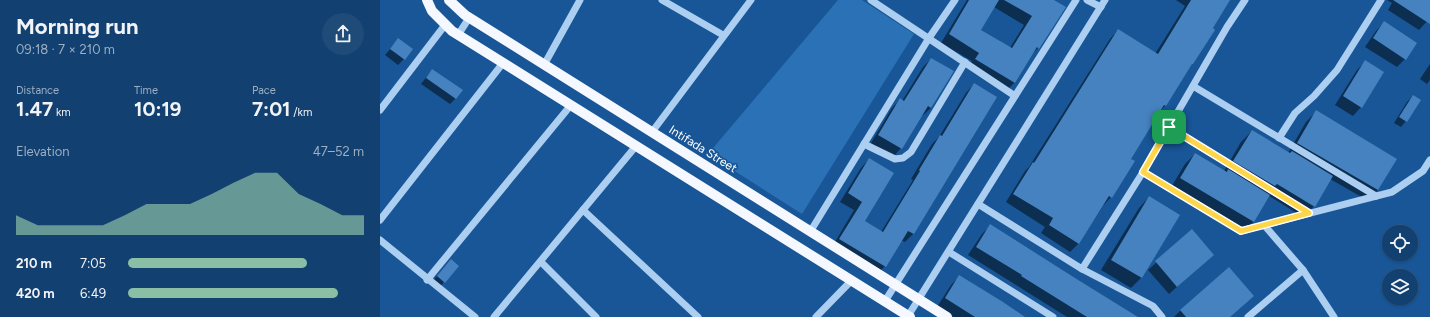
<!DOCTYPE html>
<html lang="en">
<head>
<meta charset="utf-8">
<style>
	:root { --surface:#124071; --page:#1f4b79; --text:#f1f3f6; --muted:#9cafc3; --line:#315984; --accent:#8abfa5 }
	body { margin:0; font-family:Figtree,sans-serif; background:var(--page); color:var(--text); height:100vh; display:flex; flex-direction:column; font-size:15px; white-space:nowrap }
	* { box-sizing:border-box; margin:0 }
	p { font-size:13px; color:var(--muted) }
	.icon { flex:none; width:22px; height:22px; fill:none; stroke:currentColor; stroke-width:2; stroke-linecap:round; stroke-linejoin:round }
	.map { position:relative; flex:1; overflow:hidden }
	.drawer { display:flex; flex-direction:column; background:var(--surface); width:380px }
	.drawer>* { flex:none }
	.buttons { position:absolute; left:1002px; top:225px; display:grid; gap:8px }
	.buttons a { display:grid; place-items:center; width:36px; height:36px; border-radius:50%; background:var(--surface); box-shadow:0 1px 3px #0004,0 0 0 1px var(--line); font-size:20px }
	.pin { position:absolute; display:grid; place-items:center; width:34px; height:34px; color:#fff; margin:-17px; border-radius:8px; box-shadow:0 2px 6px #0006 }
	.round { display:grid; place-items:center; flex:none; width:42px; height:42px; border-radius:21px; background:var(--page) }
	.summary { display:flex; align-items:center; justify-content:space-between; height:68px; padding:0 16px }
	h1 { font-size:22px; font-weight:700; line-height:30px }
	.figures { display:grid; grid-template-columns:repeat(3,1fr); gap:6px; height:68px; padding:4px 16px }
	.figures div { display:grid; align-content:center }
	.figures b { font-size:20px; font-weight:700 }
	.figures small { font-size:11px; font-weight:400 }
	.figures p { font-size:11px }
	.chart { height:112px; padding:8px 16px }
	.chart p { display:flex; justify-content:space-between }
	.chart svg { width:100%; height:72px; margin-top:4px; fill:var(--accent); opacity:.7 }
	ul { padding:0 16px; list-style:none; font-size:13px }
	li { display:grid; grid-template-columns:64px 48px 1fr; align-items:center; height:30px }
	li i { height:10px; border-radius:5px; background:var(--accent) }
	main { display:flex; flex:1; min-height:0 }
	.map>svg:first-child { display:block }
	.green { fill:#2b71b5 }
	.shadow { fill:#0007; fill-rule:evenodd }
	.building { fill:#4582bf }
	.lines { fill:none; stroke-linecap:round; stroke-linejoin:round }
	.minor { stroke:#abcef1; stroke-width:7 }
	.major { stroke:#f5f9ff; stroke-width:10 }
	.route-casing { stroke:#fff; stroke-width:8 }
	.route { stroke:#ffd54a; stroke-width:5 }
	.labels { text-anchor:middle; stroke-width:3.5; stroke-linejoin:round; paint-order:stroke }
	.street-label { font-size:12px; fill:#fff; stroke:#185697 }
</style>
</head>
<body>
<main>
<section class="drawer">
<div class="summary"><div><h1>Morning run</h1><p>09:18 · 7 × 210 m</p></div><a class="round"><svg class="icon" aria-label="share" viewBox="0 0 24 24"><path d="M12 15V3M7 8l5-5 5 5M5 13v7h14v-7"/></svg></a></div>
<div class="figures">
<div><p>Distance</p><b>1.47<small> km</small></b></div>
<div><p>Time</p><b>10:19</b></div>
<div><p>Pace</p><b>7:01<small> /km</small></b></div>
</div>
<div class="chart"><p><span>Elevation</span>47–52 m</p>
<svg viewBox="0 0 160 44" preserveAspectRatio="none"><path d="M0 44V32L10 38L20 38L30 38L40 38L50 32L60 25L70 25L80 25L90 19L100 12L110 6L120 6L130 19L140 25L150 32L160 32V44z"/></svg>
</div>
<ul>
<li><b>210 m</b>7:05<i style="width:76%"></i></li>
<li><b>420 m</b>6:49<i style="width:89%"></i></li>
</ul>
</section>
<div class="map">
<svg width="1050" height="317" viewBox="0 0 1050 317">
	<rect width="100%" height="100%" fill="#185697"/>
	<polygon class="green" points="458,0 482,0 534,34 422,214 328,154"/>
	<g class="shadow">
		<path d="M587 0H672L658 48 650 56 634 83 626 91 588 68 592 61 561 43ZM614 7 644 25 630 48 600 30Z"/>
		<polygon points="796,0 848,0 831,29 833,30 785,106 780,111 750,159 753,161 731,197 723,206 699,243 690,252 661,233 665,227 626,202 645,171 649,167 730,39 738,30 775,54 805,6"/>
		<polygon points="1007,0 1049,0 1050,18 1039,30 1008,10 1012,3"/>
		<polygon points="1004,23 1025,59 1017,67 985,47 996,31"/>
		<polygon points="18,40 24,59 18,65 5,55"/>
		<polygon points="551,59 551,108 542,116 541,115 521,148 513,157 491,143 512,108 520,100 522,101 543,67"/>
		<polygon points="986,61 1003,72 981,107 973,116 955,105 977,70"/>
		<polygon points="1050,64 1050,80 1047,84 1040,79"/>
		<polygon points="52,70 76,98 70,104 41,84"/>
		<polygon points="594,84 615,97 533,234 525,242 521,240 505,266 497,274 452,247 474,210 460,202 481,168 489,159 483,221 501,232 533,180 531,179 552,144 559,137 586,93"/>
		<polygon points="1033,96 1026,121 1021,127 1014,123 1027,102"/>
		<polygon points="937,111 998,190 987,200 950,179 934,206 923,217 889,196 873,222 863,232 790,189 805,164 815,154 844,171 861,142 872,131 908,153 926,122"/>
		<polygon points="769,197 799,215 761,278 751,288 721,270 759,208"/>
		<polygon points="610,226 757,317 687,317 588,255 602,234"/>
		<polygon points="812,231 833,255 789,294 768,270"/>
		<polygon points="71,260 64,282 59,288 52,282"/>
		<polygon points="849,269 850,317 794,317 800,311"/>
		<polygon points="579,277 644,317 574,317 557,307 571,285"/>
	</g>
	<g class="building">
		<polygon points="589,0 619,0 601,30 632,48 652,16 624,0 674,0 686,7 659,49 657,47 635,83 595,59 599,53 569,34"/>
		<polygon points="811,0 850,0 833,28 835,30 813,64 812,64 786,106 784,105 751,159 755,161 732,198 729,196 699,244 669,225 673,218 633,194 653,162 654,163 738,29 778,54"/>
		<polygon points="1013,0 1050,0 1050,24"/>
		<polygon points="1004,21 1037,43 1026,60 993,38"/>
		<polygon points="18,38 33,49 25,60 10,49"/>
		<polygon points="551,58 574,71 551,108 548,106 522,149 498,135 520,98 524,101"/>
		<polygon points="985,60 1004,72 982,108 963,96"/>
		<polygon points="52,69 83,90 76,99 46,78"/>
		<polygon points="594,83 617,97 534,234 528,231 506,267 459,239 482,202 468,193 489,158 514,173 485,221 503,232 540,171 539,170 560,135 562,136"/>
		<polygon points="1033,95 1041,100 1027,122 1019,117"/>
		<polygon points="936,110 1017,159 998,190 917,143"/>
		<polygon points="872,130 910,153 912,151 953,176 935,207 897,184 895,186 853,161"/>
		<polygon points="815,153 847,172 848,169 890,195 874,222 800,178"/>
		<polygon points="769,196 800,215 762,278 731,260"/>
		<polygon points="610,224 695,278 758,317 707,317 641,276 642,275 596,247"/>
		<polygon points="812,229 834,255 797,287 775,261"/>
		<polygon points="71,259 79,266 65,283 57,276"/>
		<polygon points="849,267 874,296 850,317 806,317 800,310"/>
		<polygon points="579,275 623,302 645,317 595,317 565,298"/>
	</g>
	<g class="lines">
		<g class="minor">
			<polyline points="282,0 343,35"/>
			<polyline points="491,0 635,96"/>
			<polyline points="707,0 721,7"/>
			<polyline points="78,35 89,18"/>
			<polyline points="164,65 200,0"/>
			<polyline points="813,86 996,196"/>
			<polyline points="0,110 65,25"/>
			<polyline points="789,127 929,213"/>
			<polyline points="272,132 371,0"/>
			<polyline points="899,138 915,113 934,96 957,70 1001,0"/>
			<polyline points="484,144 515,159 523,158 531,152 585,62"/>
			<polyline points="763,172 861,231 1012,192 1043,171 1050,160"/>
			<polyline points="598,204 702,269 763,172 847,27 865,0"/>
			<polyline points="203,210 318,317"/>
			<polyline points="0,220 123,63"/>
			<polyline points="430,232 549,38 575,0"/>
			<polyline points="0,240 95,317"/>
			<polyline points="569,252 673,317"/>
			<polyline points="161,262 216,317"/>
			<polyline points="702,269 773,306 782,317"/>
			<polyline points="923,270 954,317"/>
			<polyline points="47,280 191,105"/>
			<polyline points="505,301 696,0"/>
			<polyline points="528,316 725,0"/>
			<polyline points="114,317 256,146"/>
			<polyline points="436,317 471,281"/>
			<polyline points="868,317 923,270 884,225"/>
		</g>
		<g class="major">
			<polyline points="47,0 52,11 72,31 530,317"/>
			<polyline points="69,0 85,15 567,317"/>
		</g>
	</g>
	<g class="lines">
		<g class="route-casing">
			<polygon id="route" points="789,127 929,213 861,231 763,172"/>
		</g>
		<use href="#route" class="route"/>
	</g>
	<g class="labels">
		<g class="street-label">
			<text transform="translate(323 149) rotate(32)" y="4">Intifada Street</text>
		</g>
	</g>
</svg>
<div class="buttons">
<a><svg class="icon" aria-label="locate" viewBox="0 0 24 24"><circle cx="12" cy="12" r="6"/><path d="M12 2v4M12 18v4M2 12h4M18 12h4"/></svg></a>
<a><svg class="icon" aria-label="layers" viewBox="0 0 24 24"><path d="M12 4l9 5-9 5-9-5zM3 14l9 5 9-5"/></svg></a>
</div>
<div class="pin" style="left:789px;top:127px;background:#1e9e55"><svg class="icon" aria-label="arrive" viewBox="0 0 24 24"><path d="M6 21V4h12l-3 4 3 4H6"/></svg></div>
</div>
</main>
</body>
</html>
